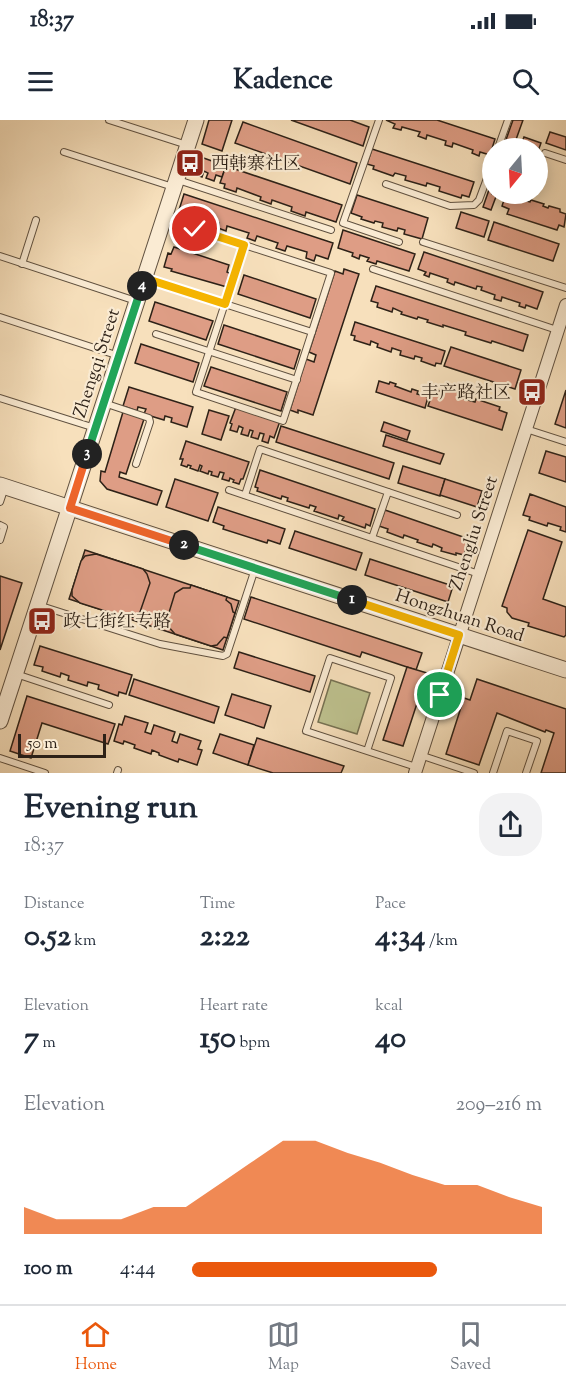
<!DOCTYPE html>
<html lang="en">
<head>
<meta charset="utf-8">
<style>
	:root { --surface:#fff; --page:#f2f2f3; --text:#1f2937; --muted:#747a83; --line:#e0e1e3; --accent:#ea580c }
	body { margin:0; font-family:"Sorts Mill Goudy","Noto Serif SC",serif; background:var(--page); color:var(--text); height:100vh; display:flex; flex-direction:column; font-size:22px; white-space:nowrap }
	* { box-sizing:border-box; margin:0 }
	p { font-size:20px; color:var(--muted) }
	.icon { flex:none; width:33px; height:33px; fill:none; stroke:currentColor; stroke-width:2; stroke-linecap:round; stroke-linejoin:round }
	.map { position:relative; height:653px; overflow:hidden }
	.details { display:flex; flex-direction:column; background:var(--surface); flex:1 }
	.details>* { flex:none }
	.needle { width:39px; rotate:198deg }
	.buttons { position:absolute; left:482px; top:18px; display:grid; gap:12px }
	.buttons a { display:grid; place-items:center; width:66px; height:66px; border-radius:50%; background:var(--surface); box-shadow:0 3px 15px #0003; font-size:30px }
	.scale { position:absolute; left:18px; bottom:15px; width:88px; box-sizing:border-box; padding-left:6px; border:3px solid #2d2117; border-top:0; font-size:16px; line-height:21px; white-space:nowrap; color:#2d2117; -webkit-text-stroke:4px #faebd3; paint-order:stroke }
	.pin { position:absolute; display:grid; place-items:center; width:51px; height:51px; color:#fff; margin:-26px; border:3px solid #fff; border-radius:50%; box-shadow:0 2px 6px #0007 }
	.km { position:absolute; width:30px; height:30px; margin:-15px; border-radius:50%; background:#222; color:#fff; font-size:16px; line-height:30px; text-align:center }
	.round { display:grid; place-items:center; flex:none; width:63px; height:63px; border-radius:24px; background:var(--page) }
	.summary { display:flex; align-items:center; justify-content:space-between; height:102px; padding:0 24px }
	h1 { font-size:33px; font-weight:700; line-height:45px }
	.figures { display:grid; grid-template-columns:repeat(3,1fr); gap:9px; height:102px; padding:6px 24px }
	.figures div { display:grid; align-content:center }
	.figures b { font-size:30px; font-weight:700 }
	.figures small { font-size:16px; font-weight:400 }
	.figures p { font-size:16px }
	.chart { height:168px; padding:12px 24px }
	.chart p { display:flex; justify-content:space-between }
	.chart svg { width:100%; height:108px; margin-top:6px; fill:var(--accent); opacity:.7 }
	ul { padding:0 24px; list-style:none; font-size:20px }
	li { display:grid; grid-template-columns:96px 72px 1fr; align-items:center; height:45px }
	li i { height:15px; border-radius:8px; background:var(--accent) }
	.status { display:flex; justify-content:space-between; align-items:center; height:42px; padding:0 30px; background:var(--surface); direction:ltr }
	.status svg { height:16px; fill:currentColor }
	header { display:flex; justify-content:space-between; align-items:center; height:78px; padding:0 24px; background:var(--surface); font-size:27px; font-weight:700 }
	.menu { display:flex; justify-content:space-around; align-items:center; height:84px; border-top:2px solid var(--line); background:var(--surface); font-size:16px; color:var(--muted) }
	.menu a { display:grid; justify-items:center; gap:3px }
	.menu .selected { color:var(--accent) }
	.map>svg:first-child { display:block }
	.green { fill:#bec28f; stroke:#767253; stroke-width:1.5 }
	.building { fill:#de9d85; stroke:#2d2117; stroke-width:1.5 }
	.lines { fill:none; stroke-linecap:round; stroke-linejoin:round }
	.service-casing { stroke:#605140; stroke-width:8 }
	.minor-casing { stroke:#605140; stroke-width:14 }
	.tertiary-casing { stroke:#605140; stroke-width:17 }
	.service { stroke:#faebd3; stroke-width:6 }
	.minor { stroke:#faebd3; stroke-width:12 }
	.tertiary { stroke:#faebd3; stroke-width:15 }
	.split-1-casing { stroke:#fff; stroke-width:12 }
	.split-2-casing { stroke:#fff; stroke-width:12 }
	.split-3-casing { stroke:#fff; stroke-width:12 }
	.split-4-casing { stroke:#fff; stroke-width:12 }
	.split-5-casing { stroke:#fff; stroke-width:12 }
	.split-1 { stroke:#f5b400; stroke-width:8 }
	.split-2 { stroke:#22a559; stroke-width:8 }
	.split-3 { stroke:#f0652b; stroke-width:8 }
	.split-4 { stroke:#22a559; stroke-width:8 }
	.split-5 { stroke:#f5b400; stroke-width:8 }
	.labels { text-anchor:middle; stroke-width:4.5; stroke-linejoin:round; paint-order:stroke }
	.poi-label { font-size:18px; fill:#2d2117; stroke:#faebd3; text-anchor:start }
	.street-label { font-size:18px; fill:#2d2117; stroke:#faebd3 }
</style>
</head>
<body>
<div class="status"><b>18:37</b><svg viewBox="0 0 49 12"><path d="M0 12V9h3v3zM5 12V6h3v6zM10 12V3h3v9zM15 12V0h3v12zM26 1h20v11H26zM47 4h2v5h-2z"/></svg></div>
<header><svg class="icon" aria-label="menu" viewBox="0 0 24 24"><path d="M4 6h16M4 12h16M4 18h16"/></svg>Kadence<svg class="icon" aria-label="search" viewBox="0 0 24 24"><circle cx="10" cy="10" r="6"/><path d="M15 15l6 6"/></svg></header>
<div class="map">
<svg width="566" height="653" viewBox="0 0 566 653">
	<rect width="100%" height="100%" fill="#f7e0bc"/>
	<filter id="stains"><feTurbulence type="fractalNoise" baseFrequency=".00333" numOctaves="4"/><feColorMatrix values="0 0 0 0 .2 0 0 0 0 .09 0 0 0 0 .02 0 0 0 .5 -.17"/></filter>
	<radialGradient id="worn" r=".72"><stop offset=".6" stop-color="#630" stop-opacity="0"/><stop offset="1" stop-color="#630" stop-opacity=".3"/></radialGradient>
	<polygon class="green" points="331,560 370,573 357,614 318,602"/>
	<g class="building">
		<polygon points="209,0 232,0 222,31 202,24"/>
		<polygon points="291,0 350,0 369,7 363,26"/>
		<polygon points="386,0 437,0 495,19 490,35 480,32 479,36 472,33 473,30 453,23 452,27 445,25 446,21 427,15 426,19 418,16 420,12 402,7 401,10 393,8 395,4"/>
		<polygon points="513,0 523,0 513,28 503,28"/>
		<polygon points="243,2 357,43 350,64 235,23"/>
		<polygon points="550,12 566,17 566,30 546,23"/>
		<polygon points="524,17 541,23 537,34 537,28 520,28"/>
		<polygon points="372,29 474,62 469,77 462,75 461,78 439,71 440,67 427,63 426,66 405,60 406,56 395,53 393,56 373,49 374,46 367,44"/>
		<polygon points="198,36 226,46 222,57 216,55 214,61 206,58 208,53 204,51 202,57 192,53"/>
		<polygon points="226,46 342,85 336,102 306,92 305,96 291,91 292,87 272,80 271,84 260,80 261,77 237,68 236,72 224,68 225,64 220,63"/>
		<polygon points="492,61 492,74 497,74 491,90 483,87"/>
		<polygon points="184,74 333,123 328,139 316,135 314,141 306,138 307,132 287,126 285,131 276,128 278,123 257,116 255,121 247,118 249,113 227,106 226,111 218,108 219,103 199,96 197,102 189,99 191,94 179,90"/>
		<polygon points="506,74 527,79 526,81 530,82 531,80 544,84 543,86 548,88 549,86 560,89 560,92 566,94 564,107 559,105 557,110 507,94 509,89 502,86"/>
		<polygon points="357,75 428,98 422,119 404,114 405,110 398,108 397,111 382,107 383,103 375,101 374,103 361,99 362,97 351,93"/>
		<polygon points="461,92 489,101 484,117 456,108"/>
		<polygon points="494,102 559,124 553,141 488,120"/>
		<polygon points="343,110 415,134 409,151 377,141 376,144 367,141 369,138 360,135 359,139 352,136 353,133 338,128"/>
		<polygon points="174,127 229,145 227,152 231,154 227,167 171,151 172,149 164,147 168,133 171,134"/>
		<polygon points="424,132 543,172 537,189 526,185 525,188 519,186 520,183 502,177 501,181 494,179 495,175 481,170 482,167 477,166 476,169 455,162 454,165 447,162 448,159 430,153 429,157 424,155 426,152 418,149"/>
		<polygon points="344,149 359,154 313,295 298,290 298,293 290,290 306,239 314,242 316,235 309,232 335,151 343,154"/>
		<polygon points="244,155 316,179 310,198 238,174"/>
		<polygon points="376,166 528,215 523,231 492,221 491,223 465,215 466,212 443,205 443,207 427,202 428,200 418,197 417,199 401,194 402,192 393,188 392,192 377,187 378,183 371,181"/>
		<polygon points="155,182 213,201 206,220 149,201"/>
		<polygon points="355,202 445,231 441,244 436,243 435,246 421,241 422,238 415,236 414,239 400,235 401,231 392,228 391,232 377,227 378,224 371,221 370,225 354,220 355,216 351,215"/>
		<polygon points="224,205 300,230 294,249 218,224"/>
		<polygon points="141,224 199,243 193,262 135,243"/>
		<polygon points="451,227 521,250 515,269 444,246"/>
		<polygon points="211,247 287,272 281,291 204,266"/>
		<polygon points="379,261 389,264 390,262 396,264 395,266 411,272 412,269 418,271 417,274 428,277 425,288 376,272"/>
		<polygon points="129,267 193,287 187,307 171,302 172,298 165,296 164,300 144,294 146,289 138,287 137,291 123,286"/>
		<polygon points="442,267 465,274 464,279 475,282 476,279 500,287 499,290 507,293 502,310 428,286 434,269 440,271"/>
		<polygon points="566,270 566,308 555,304"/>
		<polygon points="236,287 280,301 274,318 270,316 268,323 262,321 264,314 260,313 258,319 251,317 253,311 250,310 248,316 241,314 243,308 239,306 237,312 230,310 232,304 230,303"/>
		<polygon points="209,290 229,296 221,320 202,314"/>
		<polygon points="123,292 144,299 126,354 120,352 119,357 162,371 157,385 107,369 100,361 101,351 105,352"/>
		<polygon points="384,302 410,311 407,320 381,311"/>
		<polygon points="281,306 394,343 389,359 276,322"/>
		<polygon points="386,315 444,334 440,344 383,326"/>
		<polygon points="186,321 249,342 243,359 241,359 239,364 233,362 234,360 230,358 229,361 222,359 224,353 220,352 218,357 211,355 212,352 209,351 208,354 200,351 202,346 200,345 198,351 190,348 191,346 188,345 187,347 181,345 183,339 180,339"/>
		<polygon points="546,331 566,337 566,362 539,353"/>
		<polygon points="403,346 445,359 440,376 398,363"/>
		<polygon points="260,350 375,389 370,406 366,404 365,408 342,400 344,397 339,395 338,399 314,391 316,387 310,385 309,388 287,381 288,378 282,376 281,379 257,371 258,368 255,367"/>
		<polygon points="175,359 218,373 208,401 166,387"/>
		<polygon points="445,359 482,371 477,387 440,375"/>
		<polygon points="530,374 566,387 566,412 560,410 561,407 548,403 547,406 529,400 530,397 523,395"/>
		<polygon points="218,387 285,409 280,424 268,420 267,423 223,409 224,406 213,402"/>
		<polygon points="385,390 469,419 464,435 456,433 456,435 441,431 442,428 433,424 432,427 417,422 418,420 404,415 403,418 387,412 388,409 379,406"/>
		<polygon points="528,410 562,422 543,479 566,487 566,515 564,517 528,506 529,503 512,498 507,492 507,488 502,486"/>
		<polygon points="295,411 362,433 356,450 289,428"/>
		<polygon points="85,430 239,481 223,530 69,479"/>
		<polygon points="96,434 143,449 147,454 150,463 140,492 136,497 127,498 80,483 72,476 72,470 81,441 85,436"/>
		<polygon points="370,439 453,466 448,482 365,455"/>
		<polygon points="0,456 22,463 0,530"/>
		<polygon points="191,465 227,477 226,480 231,484 233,492 235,493 227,518 224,517 217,525 211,526 175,514 167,505 167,499 175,473 183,468 190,468"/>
		<polygon points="251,477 422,533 416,550 362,532 360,537 244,499"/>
		<polygon points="40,526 132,555 126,574 119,572 118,576 98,569 99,565 88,562 87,566 68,560 69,556 61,553 60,557 42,551 43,547 34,545"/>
		<polygon points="239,532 315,556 310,572 234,548"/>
		<polygon points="407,547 427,553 403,626 383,620"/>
		<polygon points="134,559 219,587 214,603 129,575"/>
		<polygon points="477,559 566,589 566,653 541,653 554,613 546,610 545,612 497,593 479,645 446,634 464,578 470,580"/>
		<polygon points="232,574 271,586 264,608 225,595"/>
		<polygon points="27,576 115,604 108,624 42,603 31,638 10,631"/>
		<polygon points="125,596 148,603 145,612 151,614 154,605 175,612 172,621 177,623 180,614 201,621 198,629 202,630 197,645 179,639 178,642 159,635 159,633 152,630 151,634 134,628 135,625 124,621 123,624 114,621 119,604 122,605"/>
		<polygon points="220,614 254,625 248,645 213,633"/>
		<polygon points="257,618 344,646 341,653 273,653 248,645"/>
	</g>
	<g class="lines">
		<g class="service-casing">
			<g id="service">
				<polyline points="109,0 187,25"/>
				<polyline points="379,0 343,103 399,122"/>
				<polyline points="498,28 508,0"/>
				<polyline points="64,32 173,67"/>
				<polyline points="545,33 566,40"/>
				<polyline points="178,60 331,110"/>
				<polyline points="386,64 450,86 474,85 479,80 492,45"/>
				<polyline points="195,109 331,153 283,301 196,272 244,125"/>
				<polyline points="423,122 566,168"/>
				<polyline points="0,136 136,181"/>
				<polyline points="22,144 36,100"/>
				<polyline points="373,149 557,210"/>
				<polyline points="144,158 312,212"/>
				<polyline points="0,197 119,236"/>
				<polyline points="156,214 297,260"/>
				<polyline points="0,278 95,308"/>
				<polyline points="104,283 149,298 150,302 136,344"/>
				<polyline points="526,309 566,322"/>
				<polyline points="229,370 479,454"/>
				<polyline points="245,375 260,329 457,395"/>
				<polyline points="0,382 5,367"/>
				<polyline points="0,405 4,407 0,420"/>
				<polyline points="372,418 388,372"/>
				<polyline points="38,485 160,524 223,536 227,534 255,449"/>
				<polyline points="16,554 109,585"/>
				<polyline points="367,631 391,558 330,538 306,611 416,647"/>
				<polyline points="420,635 474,653"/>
				<polyline points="0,638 45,653"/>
				<polyline points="117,653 118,650"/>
				<polyline points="493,653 507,611 537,621 526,653"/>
			</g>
		</g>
		<g class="minor-casing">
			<polyline id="minor" points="415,653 566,185"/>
		</g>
		<g class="tertiary-casing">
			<g id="tertiary">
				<polyline points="0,365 566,550"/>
				<polyline points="0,601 196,0"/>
			</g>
		</g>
		<use href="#service" class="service"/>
		<use href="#minor" class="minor"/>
		<use href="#tertiary" class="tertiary"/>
	</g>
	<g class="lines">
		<g class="split-1-casing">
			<polyline id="split-1" points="352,480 459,515 440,575"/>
		</g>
		<g class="split-2-casing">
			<polyline id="split-2" points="184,425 352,480"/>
		</g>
		<g class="split-3-casing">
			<polyline id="split-3" points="87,334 70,388 184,425"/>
		</g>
		<g class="split-4-casing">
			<polyline id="split-4" points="87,334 142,166"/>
		</g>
		<g class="split-5-casing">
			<polyline id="split-5" points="142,166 144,158 225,184 244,125 195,109"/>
		</g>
		<use href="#split-1" class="split-1"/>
		<use href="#split-2" class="split-2"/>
		<use href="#split-3" class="split-3"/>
		<use href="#split-4" class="split-4"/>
		<use href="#split-5" class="split-5"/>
	</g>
	<defs>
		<g id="bus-square" transform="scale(1.5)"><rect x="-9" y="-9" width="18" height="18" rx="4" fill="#8f2418" stroke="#faebd3"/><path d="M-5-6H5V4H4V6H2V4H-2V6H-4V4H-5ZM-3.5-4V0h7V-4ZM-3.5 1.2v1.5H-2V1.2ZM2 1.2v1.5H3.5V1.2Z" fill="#fff"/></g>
	</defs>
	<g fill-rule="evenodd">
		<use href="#bus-square" x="190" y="43"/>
		<use href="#bus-square" x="532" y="272"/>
		<use href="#bus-square" x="42" y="501"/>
	</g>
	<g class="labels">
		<g class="poi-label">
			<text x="211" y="49">西韩寨社区</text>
			<text x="511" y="278" text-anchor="end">丰产路社区</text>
			<text x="63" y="507">政七街红专路</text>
		</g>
		<g class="street-label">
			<text transform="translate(96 243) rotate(-72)" y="6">Zhengqi Street</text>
			<text transform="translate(473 413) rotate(-72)" y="6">Zhengliu Street</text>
			<text transform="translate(460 495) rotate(18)" y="6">Hongzhuan Road</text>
		</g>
	</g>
	<rect width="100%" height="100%" filter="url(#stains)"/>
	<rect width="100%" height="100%" fill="url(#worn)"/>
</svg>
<div class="buttons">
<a><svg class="needle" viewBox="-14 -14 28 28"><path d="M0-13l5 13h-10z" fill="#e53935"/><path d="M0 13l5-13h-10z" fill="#747a83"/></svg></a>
</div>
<div class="scale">50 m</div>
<div class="pin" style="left:440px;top:575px;background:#1e9e55"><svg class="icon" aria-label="arrive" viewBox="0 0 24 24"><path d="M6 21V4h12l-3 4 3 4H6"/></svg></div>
<div class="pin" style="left:195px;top:109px;background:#d93025"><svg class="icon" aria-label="check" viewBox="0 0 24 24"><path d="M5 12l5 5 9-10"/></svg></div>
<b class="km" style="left:352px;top:480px">1</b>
<b class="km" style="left:184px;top:425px">2</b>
<b class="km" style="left:87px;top:334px">3</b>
<b class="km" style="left:142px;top:166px">4</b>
</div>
<section class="details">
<div class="summary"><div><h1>Evening run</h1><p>18:37</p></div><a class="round"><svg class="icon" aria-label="share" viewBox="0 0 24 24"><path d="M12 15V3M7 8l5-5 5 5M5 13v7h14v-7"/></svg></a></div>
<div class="figures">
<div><p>Distance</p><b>0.52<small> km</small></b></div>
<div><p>Time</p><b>2:22</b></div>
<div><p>Pace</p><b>4:34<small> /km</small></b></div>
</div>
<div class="figures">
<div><p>Elevation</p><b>7<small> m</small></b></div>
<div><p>Heart rate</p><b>150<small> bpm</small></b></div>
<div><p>kcal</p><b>40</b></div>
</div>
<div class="chart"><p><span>Elevation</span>209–216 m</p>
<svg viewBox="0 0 160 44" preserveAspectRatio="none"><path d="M0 44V33L10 38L20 38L30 38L40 33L50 33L60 24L70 15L80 6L90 6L100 11L110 15L120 20L130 24L140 24L150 29L160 33V44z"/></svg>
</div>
<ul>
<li><b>100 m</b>4:44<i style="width:70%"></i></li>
</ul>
</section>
<nav class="menu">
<a class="selected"><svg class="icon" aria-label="home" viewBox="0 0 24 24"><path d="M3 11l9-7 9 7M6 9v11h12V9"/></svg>Home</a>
<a><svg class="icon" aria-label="map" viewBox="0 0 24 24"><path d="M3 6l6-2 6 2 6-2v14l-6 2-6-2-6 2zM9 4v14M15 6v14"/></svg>Map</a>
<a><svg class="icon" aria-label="saved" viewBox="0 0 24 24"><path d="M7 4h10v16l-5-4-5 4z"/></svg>Saved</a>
</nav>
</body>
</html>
